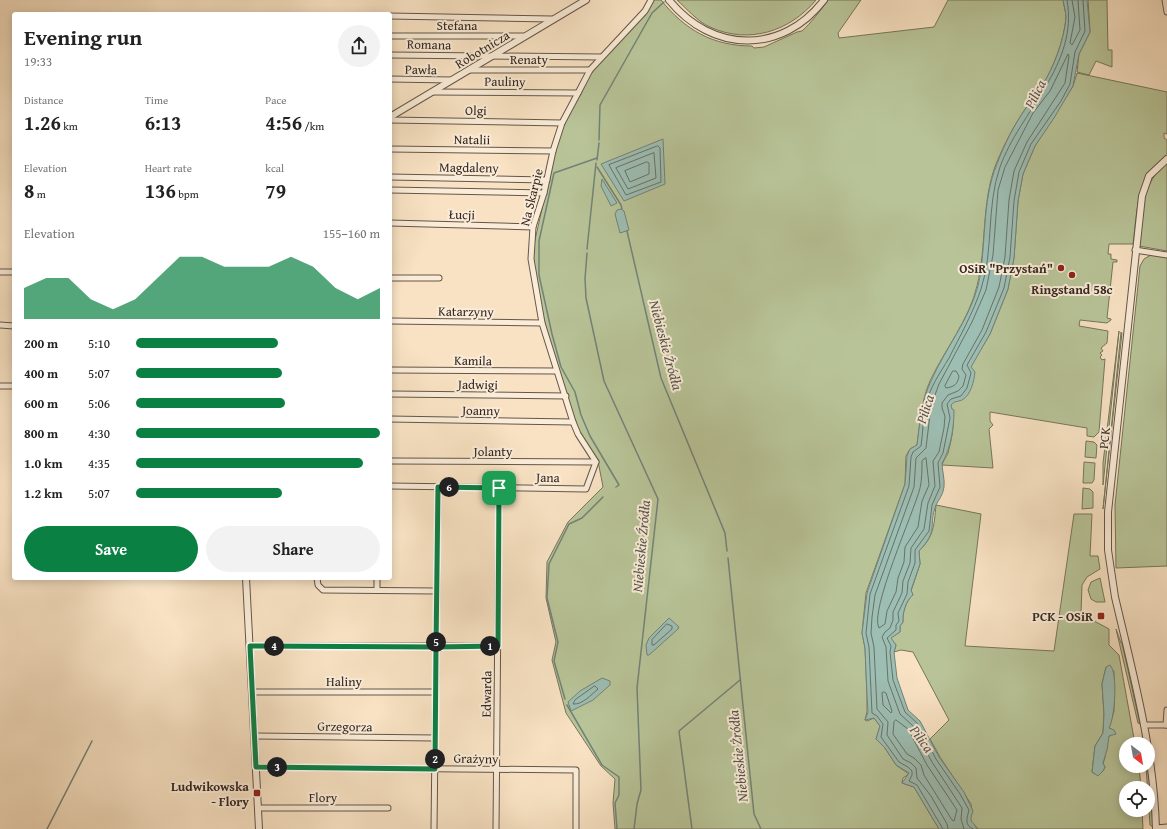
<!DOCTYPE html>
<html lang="en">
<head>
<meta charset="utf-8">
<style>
	:root { --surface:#fff; --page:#f2f2f2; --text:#222; --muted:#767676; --accent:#0b8043 }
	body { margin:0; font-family:"Gentium Book Plus",serif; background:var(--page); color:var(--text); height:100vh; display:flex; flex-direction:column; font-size:15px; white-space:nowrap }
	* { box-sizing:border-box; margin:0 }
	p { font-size:13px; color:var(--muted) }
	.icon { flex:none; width:22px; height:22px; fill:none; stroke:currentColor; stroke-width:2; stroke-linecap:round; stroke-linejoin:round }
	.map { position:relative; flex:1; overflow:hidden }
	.side { position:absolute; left:12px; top:12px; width:380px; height:568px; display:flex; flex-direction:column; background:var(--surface); border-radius:4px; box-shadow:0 2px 10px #0003 }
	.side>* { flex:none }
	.needle { width:26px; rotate:149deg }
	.fabs { position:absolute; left:1119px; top:737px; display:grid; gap:8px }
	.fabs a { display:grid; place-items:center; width:36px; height:36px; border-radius:50%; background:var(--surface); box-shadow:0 2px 10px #0003; font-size:20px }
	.pin { position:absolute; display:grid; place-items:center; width:34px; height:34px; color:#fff; margin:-17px; border-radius:8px; box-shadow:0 2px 6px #0006 }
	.km { position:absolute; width:20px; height:20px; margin:-10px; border-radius:50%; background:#222; color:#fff; font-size:11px; line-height:20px; text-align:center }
	.round { display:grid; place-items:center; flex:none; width:42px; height:42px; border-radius:21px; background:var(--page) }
	.head { display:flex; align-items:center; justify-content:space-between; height:68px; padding:0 12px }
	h1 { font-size:22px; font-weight:600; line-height:30px }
	.metrics { display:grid; grid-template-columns:repeat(3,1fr); gap:6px; height:68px; padding:4px 12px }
	.metrics div { display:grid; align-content:center }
	.metrics b { font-size:20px; font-weight:600 }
	.metrics small { font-size:11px; font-weight:400 }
	.metrics p { font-size:11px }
	.chart { height:112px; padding:8px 12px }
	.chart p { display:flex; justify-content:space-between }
	.chart svg { width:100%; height:72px; margin-top:4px; fill:var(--accent); opacity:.7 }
	.button { display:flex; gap:8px; margin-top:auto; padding:8px 12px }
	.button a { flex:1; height:46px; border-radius:24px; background:var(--accent); color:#fff; font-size:16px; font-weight:600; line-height:46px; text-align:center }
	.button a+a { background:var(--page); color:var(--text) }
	ul { padding:0 12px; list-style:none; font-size:13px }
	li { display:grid; grid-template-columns:64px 48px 1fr; align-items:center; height:30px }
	li i { height:10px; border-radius:5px; background:var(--accent) }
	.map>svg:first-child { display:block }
	.green { fill:#b8c498; stroke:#76765c; fill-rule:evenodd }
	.water { fill:#9dbeb3; stroke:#738278 }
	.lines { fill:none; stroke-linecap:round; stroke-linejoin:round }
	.shore { stroke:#68726a; stroke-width:1 }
	.stream { stroke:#738278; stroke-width:1.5 }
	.minor-casing { stroke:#655649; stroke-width:7 }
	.tertiary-casing { stroke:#655649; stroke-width:8 }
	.minor { stroke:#faecd8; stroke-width:5 }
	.tertiary { stroke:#faecd8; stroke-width:6 }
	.route-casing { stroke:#fff; stroke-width:8 }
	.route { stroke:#0b8043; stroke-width:5 }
	.poi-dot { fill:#8f2418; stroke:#faecd8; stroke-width:1.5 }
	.labels { text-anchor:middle; stroke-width:4; stroke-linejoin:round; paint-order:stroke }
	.street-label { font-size:13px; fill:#342720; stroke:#faecd8 }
	.poi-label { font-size:13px; font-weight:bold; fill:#342720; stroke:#faecd8; text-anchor:end }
	.water-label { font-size:14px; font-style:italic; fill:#54544c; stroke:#faecd8 }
</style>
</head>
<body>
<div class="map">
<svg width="1167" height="829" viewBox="0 0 1167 829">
	<rect width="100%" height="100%" fill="#f8e2c3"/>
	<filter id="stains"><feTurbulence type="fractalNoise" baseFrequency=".005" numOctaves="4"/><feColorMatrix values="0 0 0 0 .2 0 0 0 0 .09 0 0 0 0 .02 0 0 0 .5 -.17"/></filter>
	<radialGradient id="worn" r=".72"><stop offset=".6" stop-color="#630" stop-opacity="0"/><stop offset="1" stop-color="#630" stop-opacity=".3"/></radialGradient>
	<g class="green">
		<path d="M653 0H661C685 30 713 46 752 46L754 48 764 47 797 32 802 31C811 23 820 11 828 0H861L838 33 839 38 934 27 948 0H1063C1064 6 1066 12 1066 18 1064 40 1054 67 1042 86 1038 94 1031 100 1026 108 1014 125 1004 145 996 164 981 203 987 246 977 286 969 320 945 349 930 381 921 402 920 423 917 445L910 449 906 456 905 484 866 593 862 633 865 648 867 695V712L865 720 867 721 874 718 880 726 876 739 885 748 896 765 909 774 903 778 902 783 914 787 939 829H615L613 803 615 779 601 766 566 713 552 660 556 642 546 598 547 562 568 522 603 487 598 461 579 434 557 370 543 320 534 266 533 249 555 151 565 122 592 71Z"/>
		<path d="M677 0H816C790 31 749 45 710 27 698 22 687 9 677 0Z"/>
		<polygon points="1088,0 1107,0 1108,50 1112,50 1112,67 1096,61 1089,75 1077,72 1079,54 1090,32"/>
		<path d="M1077 73 1167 92V134L1164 133V138L1167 140V156C1135 181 1138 207 1133 244H1109L1108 254H1111V259L1117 260V262H1113L1107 318 1111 319V320L1107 323 1080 320 1079 326 1108 331 1107 343 1101 348 1103 351 1100 353 1102 355 1100 357 1102 360 1105 359 1099 432 1094 437 1087 436V428L990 412V421L993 425 989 429 993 468 942 465C943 461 946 458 948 453 952 437 956 422 950 405L953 402 963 399 970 367 990 334 1008 289 1014 258 1018 201 1023 174 1035 146 1073 86Z"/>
		<path d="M1167 162V251L1139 246C1143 212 1139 187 1167 162Z"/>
		<polygon points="1151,255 1167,257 1167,566 1116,568 1115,505 1140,266 1144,259"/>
		<polygon points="1119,331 1103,485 1103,463"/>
		<polygon points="1121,332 1122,333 1103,509"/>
		<polygon points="1086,441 1094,442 1097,445 1096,458 1085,457"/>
		<polygon points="1084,462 1095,463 1094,480 1092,483 1083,483"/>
		<polygon points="1083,488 1090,489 1093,492 1093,508 1082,509"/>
		<path d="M936 505 981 514 965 646 1054 651 1074 514H1092L1090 556H1098L1100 569 1087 577 1082 585 1081 614 1109 629V645L1119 655 1135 744H1126V766H1139L1141 788H1126V810H1142L1143 829H978C976 825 972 825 971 821 969 816 973 812 971 804L940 757 930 739 949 720 913 652 901 650 894 652 896 645 890 638 900 632V626L903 622C902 614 906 600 913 595L911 591 920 564 919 551C934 536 934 526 936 505ZM1106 667 1114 671V711L1109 728 1112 730C1111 735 1109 735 1108 739 1106 747 1106 755 1103 764L1105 767 1103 771 1095 774 1092 772 1095 746 1103 733 1104 714 1102 684Z"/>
		<polygon points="1100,578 1105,602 1096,602 1091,599 1088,590 1091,582"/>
		<polygon points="1116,629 1121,643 1122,643 1140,724 1138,723"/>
		<polygon points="1146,766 1148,766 1151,778 1153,827 1150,825"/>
	</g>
	<g class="water">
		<path d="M1063 0H1087L1090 32 1079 54 1073 86 1054 118 1035 146 1023 174 1018 201 1014 258 1008 289 990 334 971 367 975 372C974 381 971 395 962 400 957 402 954 401 951 405L952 409 954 410C954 427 951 448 942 463 942 471 945 479 944 487 943 495 939 499 936 505 928 526 939 530 919 551L920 564 911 590 913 595C906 600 902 614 903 622L900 626V632L891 638 896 645 894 652 897 678 908 710 920 721 939 757 964 792 973 811C968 824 973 820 977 829H939L914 787 902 783 909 773 896 765 885 748 876 739 880 726 874 718 865 720 868 712 867 695 865 648 862 633 867 593 905 484 907 456 910 449 917 445C920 423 921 402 931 381 945 349 969 320 978 286 987 246 981 203 997 164 1004 145 1014 125 1026 108 1031 100 1038 94 1042 86 1054 67 1064 40 1066 18 1066 12 1064 6 1063 0Z"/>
		<polygon points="663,139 665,184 624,201 601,164"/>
		<polygon points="602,179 617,203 611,206 601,186"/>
		<polygon points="621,209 624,211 629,230 620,233 615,214 617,210"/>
		<polygon points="669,618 679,627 678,629 649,655 647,655 646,645 649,638"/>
		<path d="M1110 665C1118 672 1115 718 1109 728L1114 730 1116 734 1109 736 1107 750 1103 763 1105 767 1103 771 1098 776 1092 772 1095 746 1103 733 1104 714 1102 684 1106 667Z"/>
		<polygon points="602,678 610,681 610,685 593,700 571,711 568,702 580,691"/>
	</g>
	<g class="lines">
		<g class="shore">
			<polyline points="1072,0 1075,17 1070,43 1072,45 1080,30 1078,0"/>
			<polygon points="658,146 660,148 661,182 626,195 609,165"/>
			<polygon points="654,153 656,178 628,189 616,168"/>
			<polygon points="647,162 649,163 649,174 630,182 625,171"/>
			<path d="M953 371H956L959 376C958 384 954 387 946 388L945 386Z"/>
			<path d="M926 458 929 485 922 501 918 527 905 547 904 562 898 578 896 592 887 611 885 624 879 628C869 611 914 512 920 488 922 480 922 469 922 461Z"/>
			<polygon points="667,624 672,626 672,629 654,645 652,645 652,640"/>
			<path d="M595 686 598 689C591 695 582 705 573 704L575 700Z"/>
			<polygon points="884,692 886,693 892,711 891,713 883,705 882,693"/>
			<polygon points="896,720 908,729 927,765 957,810 954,821 952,820 924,775 921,765 914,758 907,754 893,734 894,722"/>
			<path d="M943 829 917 785 909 781 912 775V771L908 767 899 762 881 737 883 724 877 716 872 713 869 647 866 633 870 594 909 486 911 457 913 452 921 446C923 432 923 417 926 404 930 387 940 373 949 358 960 336 973 313 981 289 994 250 986 207 1000 167 1020 111 1079 65 1067 0"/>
			<polyline points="948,829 947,824 931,796 917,778 916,768 911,763 903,759 887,735 888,722 877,709 874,647 871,633 872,617 875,595 914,487 916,458 926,448 931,406 939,384 972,322 986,290 993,255 998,190 1005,167 1033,113 1050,91 1068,54 1069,56 1065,83 1027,142 1014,171 1009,200 1005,257 999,287 982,330 963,364 962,369 966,375 963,386 958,391 948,395 942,403 942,408 945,416 944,428 939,452 933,461 935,486 928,503 924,529 911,548 910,563 903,581 902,593 893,612 893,620 890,628 885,632 882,637 886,647 888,681 900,714 913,726 932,762 962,808 961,819 964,829"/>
			<path d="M973 829C964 825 967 818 969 810L960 794 936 759 917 723 905 712 893 680 890 652 891 646 887 638 896 630V625L899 621 898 613 907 594 908 582 915 563V550L929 531 932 505 940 487 938 463 943 453 950 418 947 404 951 399 961 396 967 388 971 373 967 365 986 332 1004 288 1010 257 1014 201 1019 172 1031 144 1061 101 1070 84 1075 52 1085 31 1083 0"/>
		</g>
		<g class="stream">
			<polyline points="599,140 600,105 652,13 664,2"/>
			<polyline points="597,158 554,173 539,241 539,275 552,334 561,367 575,392 581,415 590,436 619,485 616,487"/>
			<polyline points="597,160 599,143"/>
			<polyline points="597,167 621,205 622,209"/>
			<polyline points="627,231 661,378 725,533 727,551"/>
			<polyline points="587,249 596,163"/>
			<polyline points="587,253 585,279 586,298 604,381 658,499 637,688 641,790 637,804 634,829"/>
			<polyline points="728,558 754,814 761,829"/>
			<polyline points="565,699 554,661 558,642 547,598 549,564 569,524 582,518 603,497"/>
			<polyline points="567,705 602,765 619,777 619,795 615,803 617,829"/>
			<polyline points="47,829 92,741"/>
			<polyline points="692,829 679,731 740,680"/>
		</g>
		<g class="minor-casing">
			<g id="minor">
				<polyline points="1165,0 1167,12"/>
				<polyline points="390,16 552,19"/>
				<polyline points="390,36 523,36"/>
				<polyline points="390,55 601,57"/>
				<polyline points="469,70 590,70"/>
				<polyline points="390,79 451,80"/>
				<polyline points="433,92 578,93"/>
				<polyline points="390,120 562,123"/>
				<polyline points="390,149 553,151"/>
				<polyline points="390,177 547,180"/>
				<polyline points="390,190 544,193"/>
				<polyline points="390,223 533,227"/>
				<polyline points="1135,250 1167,255"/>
				<polyline points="0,272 14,272"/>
				<polyline points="390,278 439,278"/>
				<polyline points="390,321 542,323"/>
				<polyline points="0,325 14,326"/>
				<polyline points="390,370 556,371"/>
				<polyline points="0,386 14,386"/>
				<polyline points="390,394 566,396"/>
				<polyline points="390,419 573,422"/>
				<polyline points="390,461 596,462"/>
				<polyline points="390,486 586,489 596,462 578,434 573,422 542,323 531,259 533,227 544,193 553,151 562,123 578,93 590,70 645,11 651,0"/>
				<polyline points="317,578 318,585 323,590 436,591"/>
				<polyline points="377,590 377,578"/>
				<polyline points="250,646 498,646"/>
				<polyline points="252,692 435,692"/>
				<polyline points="1144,725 1167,725"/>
				<polyline points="1166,725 1167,710"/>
				<polyline points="255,736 435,738"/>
				<polyline points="256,767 576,770 576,829"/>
				<polyline points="258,808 388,808"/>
				<polyline points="1156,828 1167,827"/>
				<polyline points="434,829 438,487"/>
				<polyline points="496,829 499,488"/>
			</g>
		</g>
		<g class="tertiary-casing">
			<g id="tertiary">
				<path d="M669 0C712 53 782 55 824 0"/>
				<polyline points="390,117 586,0"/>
				<polyline points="246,578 259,829"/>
				<path d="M1156 829C1154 750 1133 674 1115 597L1108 550V512L1142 196 1149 176 1167 159"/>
			</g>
		</g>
		<use href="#minor" class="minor"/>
		<use href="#tertiary" class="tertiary"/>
	</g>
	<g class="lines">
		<g class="route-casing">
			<polyline id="route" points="499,488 498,646 436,647 435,769 256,767 250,646 436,647 438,487 499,488"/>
		</g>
		<use href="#route" class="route"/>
	</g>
	<g class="poi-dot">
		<circle cx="1061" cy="268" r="4"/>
		<circle cx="1072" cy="275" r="4"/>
		<rect x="1097" y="612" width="8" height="8" rx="2"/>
		<rect x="253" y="789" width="8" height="8" rx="2"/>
	</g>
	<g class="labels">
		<g class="street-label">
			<text x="457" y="30">Stefana</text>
			<text transform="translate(429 44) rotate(1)" y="5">Romana</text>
			<text transform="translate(482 49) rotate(-31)" y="5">Robotnicza</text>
			<text x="529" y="64">Renaty</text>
			<text transform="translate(421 69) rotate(1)" y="5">Pawła</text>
			<text transform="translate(505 81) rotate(1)" y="5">Pauliny</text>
			<text transform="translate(476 110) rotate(1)" y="5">Olgi</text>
			<text transform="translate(472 139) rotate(1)" y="5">Natalii</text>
			<text transform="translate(469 167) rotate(1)" y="5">Magdaleny</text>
			<text transform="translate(531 197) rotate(-76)" y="5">Na Skarpie</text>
			<text transform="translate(462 214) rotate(2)" y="5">Łucji</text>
			<text transform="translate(466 311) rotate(1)" y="5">Katarzyny</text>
			<text transform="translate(473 360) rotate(1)" y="5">Kamila</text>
			<text transform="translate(478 384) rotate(1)" y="5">Jadwigi</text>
			<text transform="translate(481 410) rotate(1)" y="5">Joanny</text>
			<text transform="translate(1104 438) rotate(-84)" y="5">PCK</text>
			<text x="493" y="456">Jolanty</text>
			<text transform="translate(548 477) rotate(1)" y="5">Jana</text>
			<text x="344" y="686">Haliny</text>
			<text transform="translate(486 694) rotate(-89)" y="5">Edwarda</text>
			<text transform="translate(345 726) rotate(1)" y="5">Grzegorza</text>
			<text transform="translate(476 758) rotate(1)" y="5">Grażyny</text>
			<text x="323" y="802">Flory</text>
		</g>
		<g class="poi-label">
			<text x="1053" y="273">OSiR "Przystań"</text>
			<text x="1072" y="294" text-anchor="middle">Ringstand 58c</text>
			<text x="1093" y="621">PCK - OSiR</text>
			<text x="249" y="791">Ludwikowska<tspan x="249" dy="15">- Flory</tspan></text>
		</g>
		<g class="water-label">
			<text transform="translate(1035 94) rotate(-63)" y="5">Pilica</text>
			<text transform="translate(666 345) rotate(75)" y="5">Niebieskie Żródła</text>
			<text transform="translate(925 409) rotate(-72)" y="5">Pilica</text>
			<text transform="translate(641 546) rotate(-85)" y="5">Niebieskie Źródła</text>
			<text transform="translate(922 739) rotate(54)" y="5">Pilica</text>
			<text transform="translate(738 756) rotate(-96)" y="5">Niebieskie Żródła</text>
		</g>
	</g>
	<rect width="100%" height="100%" filter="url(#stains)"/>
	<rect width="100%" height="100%" fill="url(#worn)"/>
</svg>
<div class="fabs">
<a><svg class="needle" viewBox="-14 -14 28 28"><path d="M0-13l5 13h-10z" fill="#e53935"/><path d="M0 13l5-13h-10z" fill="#767676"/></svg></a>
<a><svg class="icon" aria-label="locate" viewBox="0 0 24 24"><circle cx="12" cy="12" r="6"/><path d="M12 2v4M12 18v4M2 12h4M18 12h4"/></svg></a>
</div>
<div class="pin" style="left:499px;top:488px;background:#1e9e55"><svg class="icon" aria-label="arrive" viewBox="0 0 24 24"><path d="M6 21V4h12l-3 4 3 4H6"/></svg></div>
<b class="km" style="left:490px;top:646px">1</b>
<b class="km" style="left:435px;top:759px">2</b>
<b class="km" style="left:277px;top:767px">3</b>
<b class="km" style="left:274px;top:646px">4</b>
<b class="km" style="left:436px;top:642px">5</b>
<b class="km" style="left:449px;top:487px">6</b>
<section class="side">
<div class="head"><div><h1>Evening run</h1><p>19:33</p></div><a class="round"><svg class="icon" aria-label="share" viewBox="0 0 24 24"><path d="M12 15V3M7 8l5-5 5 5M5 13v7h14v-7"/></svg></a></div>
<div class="metrics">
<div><p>Distance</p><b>1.26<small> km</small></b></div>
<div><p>Time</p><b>6:13</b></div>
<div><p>Pace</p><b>4:56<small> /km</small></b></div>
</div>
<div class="metrics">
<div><p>Elevation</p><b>8<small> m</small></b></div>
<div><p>Heart rate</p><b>136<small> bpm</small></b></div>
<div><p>kcal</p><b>79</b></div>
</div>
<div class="chart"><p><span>Elevation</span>155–160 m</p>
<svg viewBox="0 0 160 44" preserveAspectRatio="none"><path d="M0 44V25L10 19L20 19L30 32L40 38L50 32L60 19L70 6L80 6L90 12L100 12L110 12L120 6L130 12L140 25L150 32L160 25V44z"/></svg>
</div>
<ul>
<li><b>200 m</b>5:10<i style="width:58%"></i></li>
<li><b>400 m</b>5:07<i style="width:60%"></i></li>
<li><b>600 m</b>5:06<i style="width:61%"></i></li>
<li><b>800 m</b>4:30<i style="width:100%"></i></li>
<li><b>1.0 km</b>4:35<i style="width:93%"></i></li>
<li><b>1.2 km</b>5:07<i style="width:60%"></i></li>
</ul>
<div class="button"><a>Save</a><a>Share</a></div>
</section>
</div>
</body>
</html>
